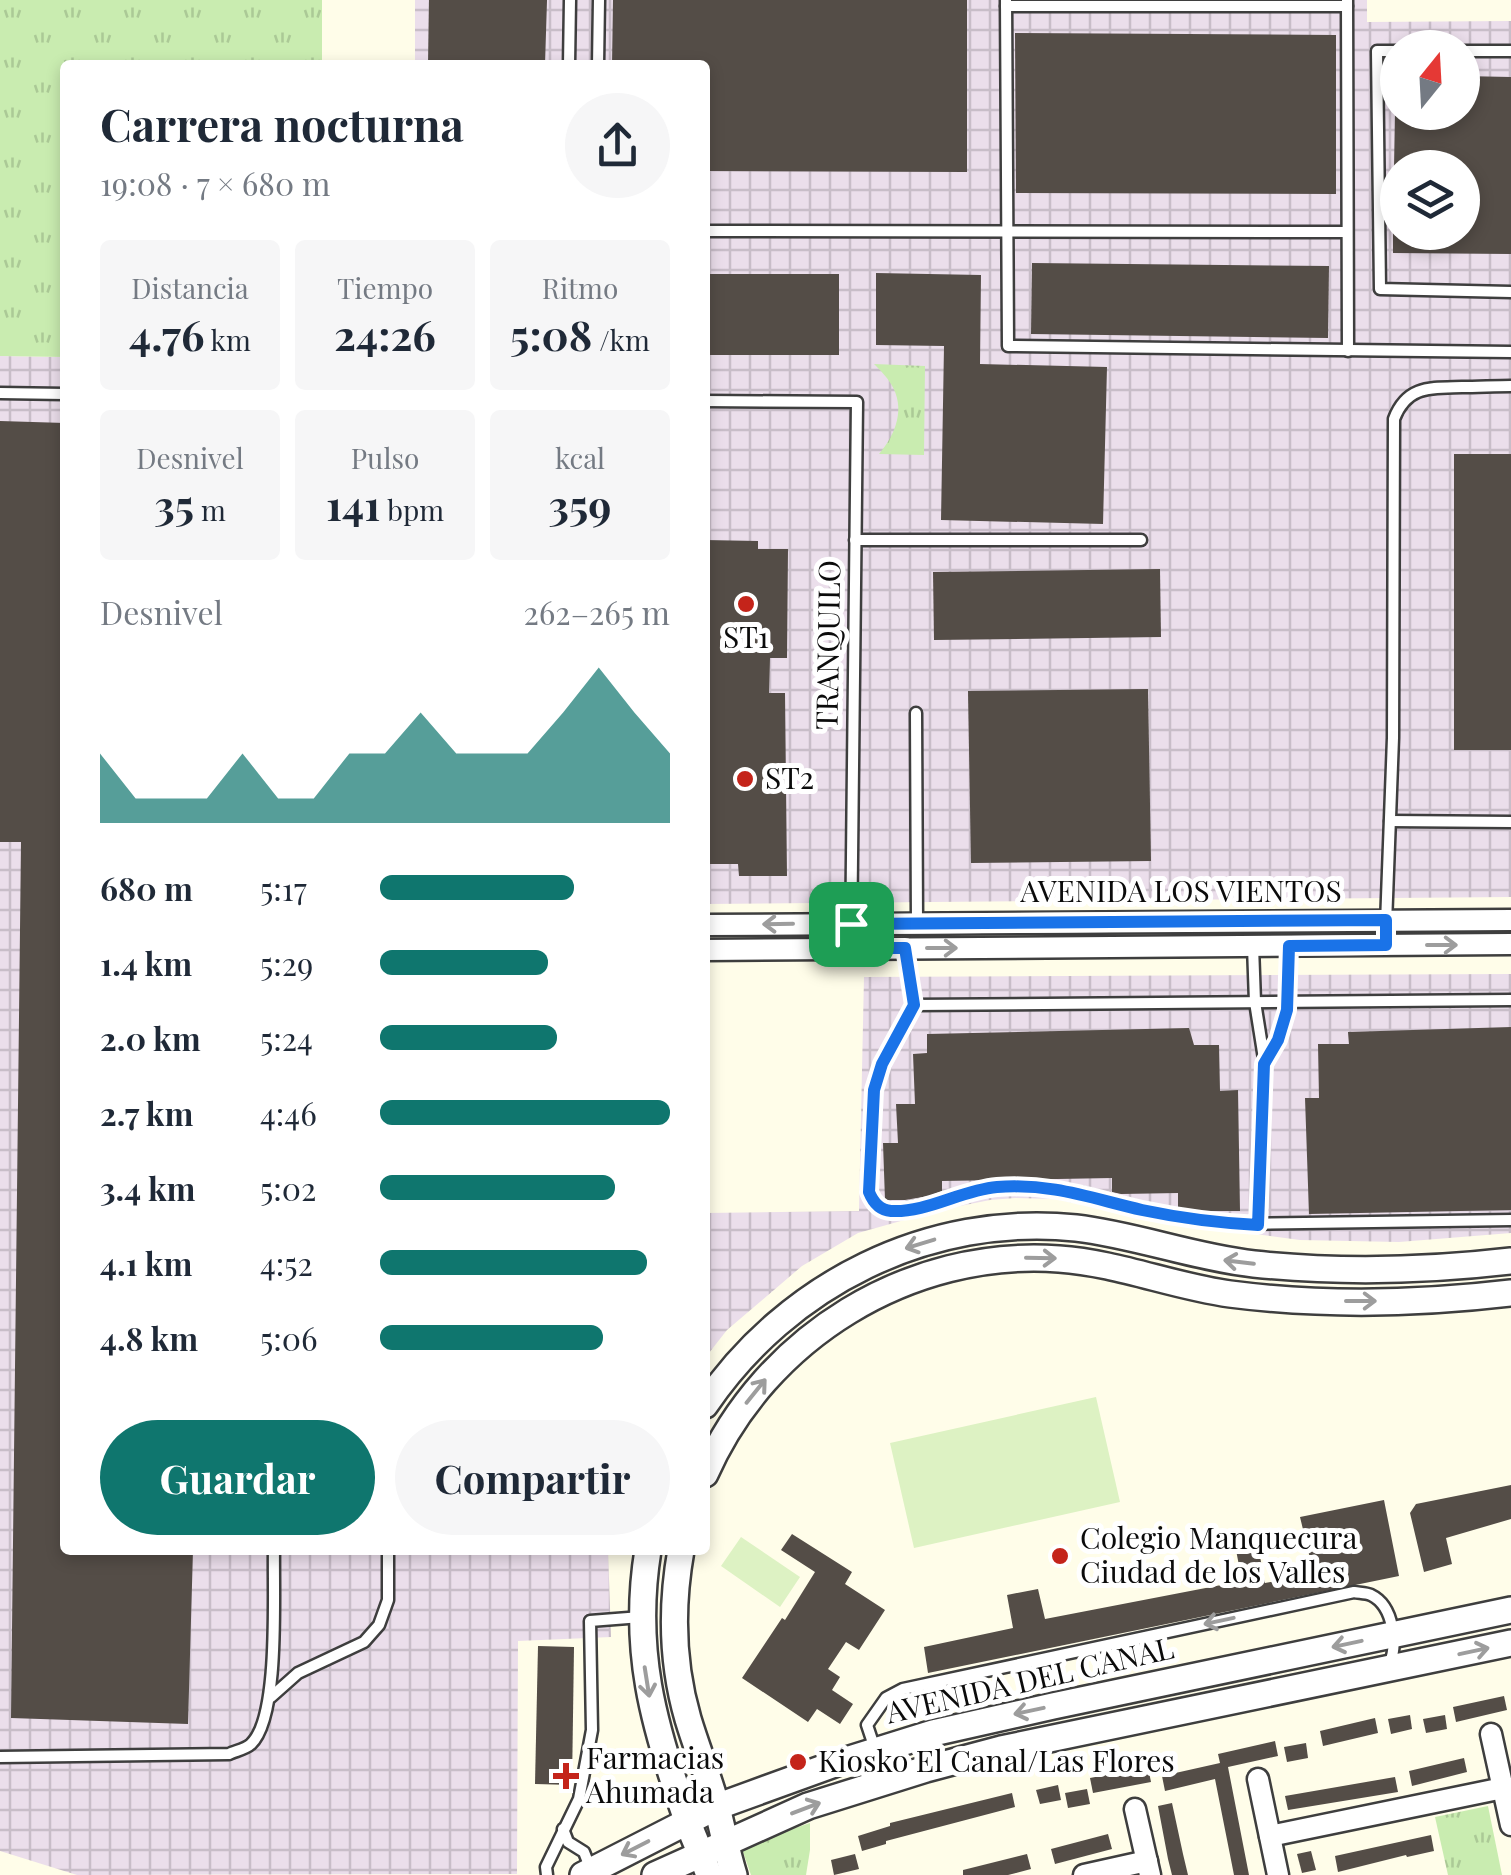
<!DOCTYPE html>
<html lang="es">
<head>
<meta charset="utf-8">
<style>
	:root { --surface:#fff; --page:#f6f6f7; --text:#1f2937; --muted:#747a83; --accent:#0f766e }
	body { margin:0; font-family:"Playfair Display",serif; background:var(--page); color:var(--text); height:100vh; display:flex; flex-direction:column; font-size:38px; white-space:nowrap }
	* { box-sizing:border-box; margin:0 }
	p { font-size:32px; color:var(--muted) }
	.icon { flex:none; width:55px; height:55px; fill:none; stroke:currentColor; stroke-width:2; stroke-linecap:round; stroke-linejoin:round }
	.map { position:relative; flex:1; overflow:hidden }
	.details { position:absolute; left:60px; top:60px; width:650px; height:1495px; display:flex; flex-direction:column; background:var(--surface); border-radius:10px; box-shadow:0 5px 15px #0003 }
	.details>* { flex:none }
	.needle { width:65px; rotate:18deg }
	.buttons { position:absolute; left:1380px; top:30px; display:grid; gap:20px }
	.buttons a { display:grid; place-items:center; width:100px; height:100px; border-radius:50%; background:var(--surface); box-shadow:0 5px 15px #0003; font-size:50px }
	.pin { position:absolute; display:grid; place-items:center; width:85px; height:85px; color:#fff; margin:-42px; border-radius:20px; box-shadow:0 5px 15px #0006 }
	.round { display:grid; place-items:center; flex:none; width:105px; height:105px; border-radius:52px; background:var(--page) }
	.head { display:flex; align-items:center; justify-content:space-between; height:170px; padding:0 40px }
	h1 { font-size:45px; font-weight:700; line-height:75px }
	.figures { display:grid; grid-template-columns:repeat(3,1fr); gap:15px; height:170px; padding:10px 40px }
	.figures div { display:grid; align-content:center; border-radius:10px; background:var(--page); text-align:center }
	.figures b { font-size:42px; font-weight:700 }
	.figures small { font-size:28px; font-weight:400 }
	.figures p { font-size:28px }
	.chart { height:280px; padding:20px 40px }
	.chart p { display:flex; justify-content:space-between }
	.chart svg { width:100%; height:180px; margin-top:10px; fill:var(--accent); opacity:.7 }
	.cta { display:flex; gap:20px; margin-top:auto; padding:20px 40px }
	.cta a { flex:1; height:115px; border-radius:60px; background:var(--accent); color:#fff; font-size:40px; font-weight:700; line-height:115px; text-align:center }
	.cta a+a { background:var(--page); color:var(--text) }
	ul { padding:0 40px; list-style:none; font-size:32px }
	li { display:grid; grid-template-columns:160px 120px 1fr; align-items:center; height:75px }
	li i { height:25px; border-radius:12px; background:var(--accent) }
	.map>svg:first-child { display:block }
	.industrial { fill:url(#industrial-grid); fill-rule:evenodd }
	.grass { fill:url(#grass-tufts) }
	.pitch { fill:#ddf2c3 }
	.building { fill:#544d47 }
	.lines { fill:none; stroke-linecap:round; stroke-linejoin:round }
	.service-casing { stroke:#3e3e3e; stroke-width:15 }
	.minor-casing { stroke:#3e3e3e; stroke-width:25 }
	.tertiary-casing { stroke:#3e3e3e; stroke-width:30 }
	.service { stroke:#fff; stroke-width:10 }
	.minor { stroke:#fff; stroke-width:20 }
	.tertiary { stroke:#fff; stroke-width:25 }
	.oneway { stroke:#9d9d9d }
	.route-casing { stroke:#fff; stroke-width:20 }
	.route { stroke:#1a73e8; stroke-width:12 }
	.poi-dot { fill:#c4241a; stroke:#fff; stroke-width:4 }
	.labels { text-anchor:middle; stroke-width:10; stroke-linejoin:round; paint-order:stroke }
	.poi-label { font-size:30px; fill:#0b0b0b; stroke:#fff; text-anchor:start }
	.street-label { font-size:30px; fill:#0b0b0b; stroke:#fff }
</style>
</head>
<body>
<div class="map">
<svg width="1511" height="1875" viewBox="0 0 1511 1875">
	<defs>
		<pattern id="industrial-grid" width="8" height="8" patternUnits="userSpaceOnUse" patternTransform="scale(2.5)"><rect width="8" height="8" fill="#ebdeeb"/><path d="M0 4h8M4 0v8" fill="none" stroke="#c8bdc8"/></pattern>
		<pattern id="grass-tufts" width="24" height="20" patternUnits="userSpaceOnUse" patternTransform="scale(2.5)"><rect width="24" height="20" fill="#c9ecb0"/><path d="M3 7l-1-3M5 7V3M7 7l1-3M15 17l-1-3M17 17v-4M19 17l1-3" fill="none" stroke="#abc996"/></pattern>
	</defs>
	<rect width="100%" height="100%" fill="#fffde9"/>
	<g class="industrial">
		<path d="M415 0H1367V22L1511 21V897L705 904V65H415ZM1398 48H1462V112H1398ZM1398 168H1462V232H1398Z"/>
		<polygon points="0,356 65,357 65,1550 608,1550 611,1637 518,1641 517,1874 77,1875 0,1851"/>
		<polygon points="1511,974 1511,1233 1399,1242 1300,1240 1164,1222 1055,1199 1015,1198 990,1200 940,1210 858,1233 802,1266 727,1330 705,1358 705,1213 859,1211 864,977"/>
	</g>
	<g class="grass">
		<polygon points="0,0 322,0 322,65 65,65 65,357 0,356"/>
		<path d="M874 364 925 366 924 455 879 454C896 434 906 408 891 384 887 377 880 370 874 364Z"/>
		<polygon points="1488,1806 1502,1875 1448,1875 1435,1817"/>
		<polygon points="810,1823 810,1850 806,1875 751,1875 741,1846"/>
	</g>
	<g class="pitch">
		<polygon points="1096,1397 1120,1502 914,1548 890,1443"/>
		<polygon points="741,1537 800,1577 780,1607 721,1566"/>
	</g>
	<g class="building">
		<polygon points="429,0 547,0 545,65 428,65"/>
		<polygon points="613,0 967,0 967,172 705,171 705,65 612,65"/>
		<polygon points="1015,33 1336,35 1336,194 1016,193"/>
		<polygon points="1462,76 1511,77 1511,254 1393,253 1393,232 1462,232 1462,168 1394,168 1395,112 1462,112"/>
		<polygon points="1032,263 1329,266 1328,338 1031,334"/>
		<polygon points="876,273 981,275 980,364 1107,367 1103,524 941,520 944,346 876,345"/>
		<rect x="705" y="274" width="134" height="81"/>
		<polygon points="0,421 65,423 65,1550 193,1550 188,1724 11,1718 21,842 0,842"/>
		<rect x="1454" y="454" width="57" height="296"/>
		<polygon points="705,540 758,541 758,549 788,549 787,658 770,658 769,693 785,693 787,876 739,876 738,864 705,864"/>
		<polygon points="1160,569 1161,637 934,640 933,572"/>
		<polygon points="1148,689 1151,861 971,863 968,691"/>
		<polygon points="1511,1027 1511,1210 1309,1214 1305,1098 1319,1098 1318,1044 1349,1044 1348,1032"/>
		<polygon points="1189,1028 1194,1045 1219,1045 1220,1091 1238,1090 1240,1211 1203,1211 1178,1208 1178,1193 1121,1194 1112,1192 1112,1178 942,1181 942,1191 929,1196 905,1200 885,1200 883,1143 898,1143 896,1104 915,1104 913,1054 927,1053 927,1034"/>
		<polygon points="1511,1485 1511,1519 1446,1538 1452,1564 1424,1572 1410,1513 1416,1504"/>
		<polygon points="1384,1500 1399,1576 928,1673 924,1647 1013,1628 1007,1595 1038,1589 1045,1619 1242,1581 1236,1550 1258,1546 1265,1583 1314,1575 1300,1517"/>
		<polygon points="792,1534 852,1572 845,1584 885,1610 859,1650 846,1642 828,1669 840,1677 832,1690 853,1704 840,1724 817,1709 808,1722 742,1678 782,1618 785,1620 815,1572 781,1550"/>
		<polygon points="538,1646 574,1647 572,1785 535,1784"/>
		<polygon points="1504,1696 1507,1710 1456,1722 1453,1707"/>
		<polygon points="1410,1715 1412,1729 1391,1734 1388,1719"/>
		<polygon points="1445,1715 1447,1729 1426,1733 1423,1719"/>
		<polygon points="1375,1718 1378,1733 1323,1746 1320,1731"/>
		<polygon points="1275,1741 1278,1756 1228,1767 1249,1875 1234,1875 1215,1779 1165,1791 1162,1776 1220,1763 1218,1754"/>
		<polygon points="1306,1743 1308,1758 1287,1762 1284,1747"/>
		<polygon points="1464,1758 1467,1772 1412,1786 1409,1771"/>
		<polygon points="1148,1767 1151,1782 1093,1793 1090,1778"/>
		<polygon points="1395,1777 1398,1792 1288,1810 1285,1796"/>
		<polygon points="1058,1785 1061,1800 1040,1804 1036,1790"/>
		<polygon points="1087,1789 1090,1804 1068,1808 1065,1793"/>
		<polygon points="1012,1793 1015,1807 886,1841 886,1844 862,1851 858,1836 890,1826 890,1823"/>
		<polygon points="1172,1803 1183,1854 1188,1875 1172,1875 1168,1859 1158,1806"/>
		<polygon points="1108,1834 1112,1849 1055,1864 1051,1849"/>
		<polygon points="1431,1835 1434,1851 1407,1857 1406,1855 1338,1872 1335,1856"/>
		<polygon points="1311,1851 1316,1870 1302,1873 1297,1854"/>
		<polygon points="855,1854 859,1869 834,1875 831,1860"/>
		<polygon points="1027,1854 1031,1869 1008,1875 963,1875 963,1870"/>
	</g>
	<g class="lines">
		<g class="service-casing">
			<g id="service">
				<polyline points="1006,0 1008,346 1511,352"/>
				<polyline points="1347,0 1348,351"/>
				<polyline points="1006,6 1347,6"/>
				<polyline points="1398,51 1377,51 1380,289 1511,292"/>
				<polyline points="1462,51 1511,51"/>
				<polyline points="569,65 570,0"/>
				<polyline points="598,65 599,0"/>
				<polyline points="705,231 1347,232"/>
				<polyline points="0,393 65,394"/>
				<polyline points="705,401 857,402 851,948"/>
				<polyline points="855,540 1141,540"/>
				<polyline points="916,713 917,923"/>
				<polyline points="1390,821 1511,822"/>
				<path d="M1386 924 1393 738 1394 419C1407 385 1431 388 1462 387 1478 387 1495 386 1511 386"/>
				<path d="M1253 946 1255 1002 1265 1065C1288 1028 1289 988 1289 946"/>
				<polyline points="905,948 914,1005"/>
				<polyline points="1511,1000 914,1005 882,1064 873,1091 869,1191 871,1197 879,1207 892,1211 931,1204 971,1191 993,1188 1038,1187 1082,1193 1176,1217 1239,1224 1511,1220"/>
				<polyline points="1257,1225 1265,1065"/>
				<polyline points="271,1697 298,1673 364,1642 379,1625 388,1600 388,1550"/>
				<path d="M0 1757 229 1754C235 1751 246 1749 251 1744 280 1717 273 1592 274 1550"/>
				<path d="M891 1778 878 1758 867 1725 886 1698 903 1689 1354 1592C1359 1593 1366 1593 1371 1595 1394 1606 1398 1645 1389 1665"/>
				<polyline points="563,1829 568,1842 584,1852 591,1870"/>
				<polyline points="547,1875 546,1867 579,1799 592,1730 590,1621 641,1617"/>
			</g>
		</g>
		<g class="minor-casing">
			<g id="minor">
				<polyline points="705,925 1511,920"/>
				<polyline points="705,950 1511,944"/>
				<polyline points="1491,1734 1511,1825"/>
				<polyline points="1258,1779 1278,1875"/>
				<polyline points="1135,1809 1150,1875"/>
				<polyline points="1270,1836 1503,1788"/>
				<polyline points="1084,1875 1147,1861"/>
			</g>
		</g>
		<g class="tertiary-casing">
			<g id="tertiary">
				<path d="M705 1405C787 1284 929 1213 1076 1228 1136 1235 1192 1257 1254 1264 1340 1273 1425 1271 1511 1261"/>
				<path d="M705 1474C765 1337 910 1248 1059 1259 1118 1263 1172 1286 1230 1294 1323 1306 1418 1304 1511 1293"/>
				<path d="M648 1550C632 1648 653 1725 686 1817 693 1837 702 1855 709 1875"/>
				<path d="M681 1550C671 1606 672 1664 688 1719 697 1749 709 1778 717 1808 723 1830 727 1853 734 1875"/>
				<polyline points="583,1875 716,1807 840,1762 933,1733 1053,1706 1511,1610"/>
				<polyline points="655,1875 808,1806 926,1769 1001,1749 1511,1643"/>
			</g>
		</g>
		<use href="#service" class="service"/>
		<use href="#minor" class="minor"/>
		<use href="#tertiary" class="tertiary"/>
	</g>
	<defs><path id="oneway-shaft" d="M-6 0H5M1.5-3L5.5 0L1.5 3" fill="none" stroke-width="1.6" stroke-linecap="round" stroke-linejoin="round" transform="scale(2.5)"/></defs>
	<g class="oneway">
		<use href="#oneway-shaft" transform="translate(778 924) rotate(179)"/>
		<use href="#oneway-shaft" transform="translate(1442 945)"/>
		<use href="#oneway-shaft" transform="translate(942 948)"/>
		<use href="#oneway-shaft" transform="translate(920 1244) rotate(163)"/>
		<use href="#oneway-shaft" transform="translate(1041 1258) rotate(1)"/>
		<use href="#oneway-shaft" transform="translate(1239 1262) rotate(-173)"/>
		<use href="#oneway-shaft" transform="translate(1361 1301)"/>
		<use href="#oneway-shaft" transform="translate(756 1391) rotate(-51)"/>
		<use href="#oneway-shaft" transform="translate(1219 1621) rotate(168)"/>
		<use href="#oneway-shaft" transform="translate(1347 1644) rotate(168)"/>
		<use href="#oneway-shaft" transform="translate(1474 1651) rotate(-12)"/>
		<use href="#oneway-shaft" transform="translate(647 1682) rotate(81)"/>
		<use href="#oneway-shaft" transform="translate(1029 1711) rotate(168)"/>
		<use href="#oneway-shaft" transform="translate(806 1808) rotate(-21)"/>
		<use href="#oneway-shaft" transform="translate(635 1848) rotate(153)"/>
	</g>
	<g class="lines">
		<g class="route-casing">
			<path id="route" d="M1386 920V945L1289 946 1287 1010 1278 1040 1264 1064 1258 1225C1219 1223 1180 1218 1142 1210 1090 1198 1052 1183 997 1187 961 1190 927 1213 891 1211 879 1210 873 1202 869 1192L874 1090 882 1064 914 1005 905 948H851V924Z"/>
		</g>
		<use href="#route" class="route"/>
	</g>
	<g class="poi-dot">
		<circle cx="746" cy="604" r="10"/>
		<circle cx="745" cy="779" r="10"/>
		<circle cx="1060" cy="1556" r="10"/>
		<circle cx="798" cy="1762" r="10"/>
		<path d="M561 1761h10v10h10v10h-10v10h-10v-10h-10v-10h10z"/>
	</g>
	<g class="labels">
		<g class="poi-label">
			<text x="746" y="648" text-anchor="middle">ST1</text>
			<text x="765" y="789">ST2</text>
			<text x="1080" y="1549">Colegio Manquecura<tspan x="1080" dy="34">Ciudad de los Valles</tspan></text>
			<text x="586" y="1769">Farmacias<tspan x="586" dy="34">Ahumada</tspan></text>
			<text x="818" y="1772">Kiosko El Canal/Las Flores</text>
		</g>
		<g class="street-label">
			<text transform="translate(829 645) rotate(-89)" y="10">TRANQUILO</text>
			<text x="1181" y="902">AVENIDA LOS VIENTOS</text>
			<text transform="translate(1030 1681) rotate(-13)" y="10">AVENIDA DEL CANAL</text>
		</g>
	</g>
</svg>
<div class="buttons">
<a><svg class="needle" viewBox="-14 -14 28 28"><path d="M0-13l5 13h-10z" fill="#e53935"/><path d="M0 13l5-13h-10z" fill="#747a83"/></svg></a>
<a><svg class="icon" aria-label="layers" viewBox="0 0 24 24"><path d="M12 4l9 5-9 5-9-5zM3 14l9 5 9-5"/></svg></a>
</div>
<div class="pin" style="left:851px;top:924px;background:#1e9e55"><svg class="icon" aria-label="arrive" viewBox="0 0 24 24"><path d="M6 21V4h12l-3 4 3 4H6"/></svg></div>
<section class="details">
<div class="head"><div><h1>Carrera nocturna</h1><p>19:08 · 7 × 680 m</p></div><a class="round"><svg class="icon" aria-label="share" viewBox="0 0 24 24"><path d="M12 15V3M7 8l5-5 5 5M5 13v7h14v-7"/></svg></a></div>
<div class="figures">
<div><p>Distancia</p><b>4.76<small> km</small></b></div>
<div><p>Tiempo</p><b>24:26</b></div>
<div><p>Ritmo</p><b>5:08<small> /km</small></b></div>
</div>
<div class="figures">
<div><p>Desnivel</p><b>35<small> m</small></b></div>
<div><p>Pulso</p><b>141<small> bpm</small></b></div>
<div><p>kcal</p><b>359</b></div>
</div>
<div class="chart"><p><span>Desnivel</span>262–265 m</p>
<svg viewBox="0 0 160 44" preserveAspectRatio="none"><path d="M0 44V27L10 38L20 38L30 38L40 27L50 38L60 38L70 27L80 27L90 17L100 27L110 27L120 27L130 17L140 6L150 17L160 27V44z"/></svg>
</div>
<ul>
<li><b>680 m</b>5:17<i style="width:67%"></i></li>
<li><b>1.4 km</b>5:29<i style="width:58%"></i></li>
<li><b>2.0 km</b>5:24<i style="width:61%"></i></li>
<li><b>2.7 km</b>4:46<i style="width:100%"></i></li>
<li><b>3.4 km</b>5:02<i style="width:81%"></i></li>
<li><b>4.1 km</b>4:52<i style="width:92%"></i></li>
<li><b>4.8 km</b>5:06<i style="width:77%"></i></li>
</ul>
<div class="cta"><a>Guardar</a><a>Compartir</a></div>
</section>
</div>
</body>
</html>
